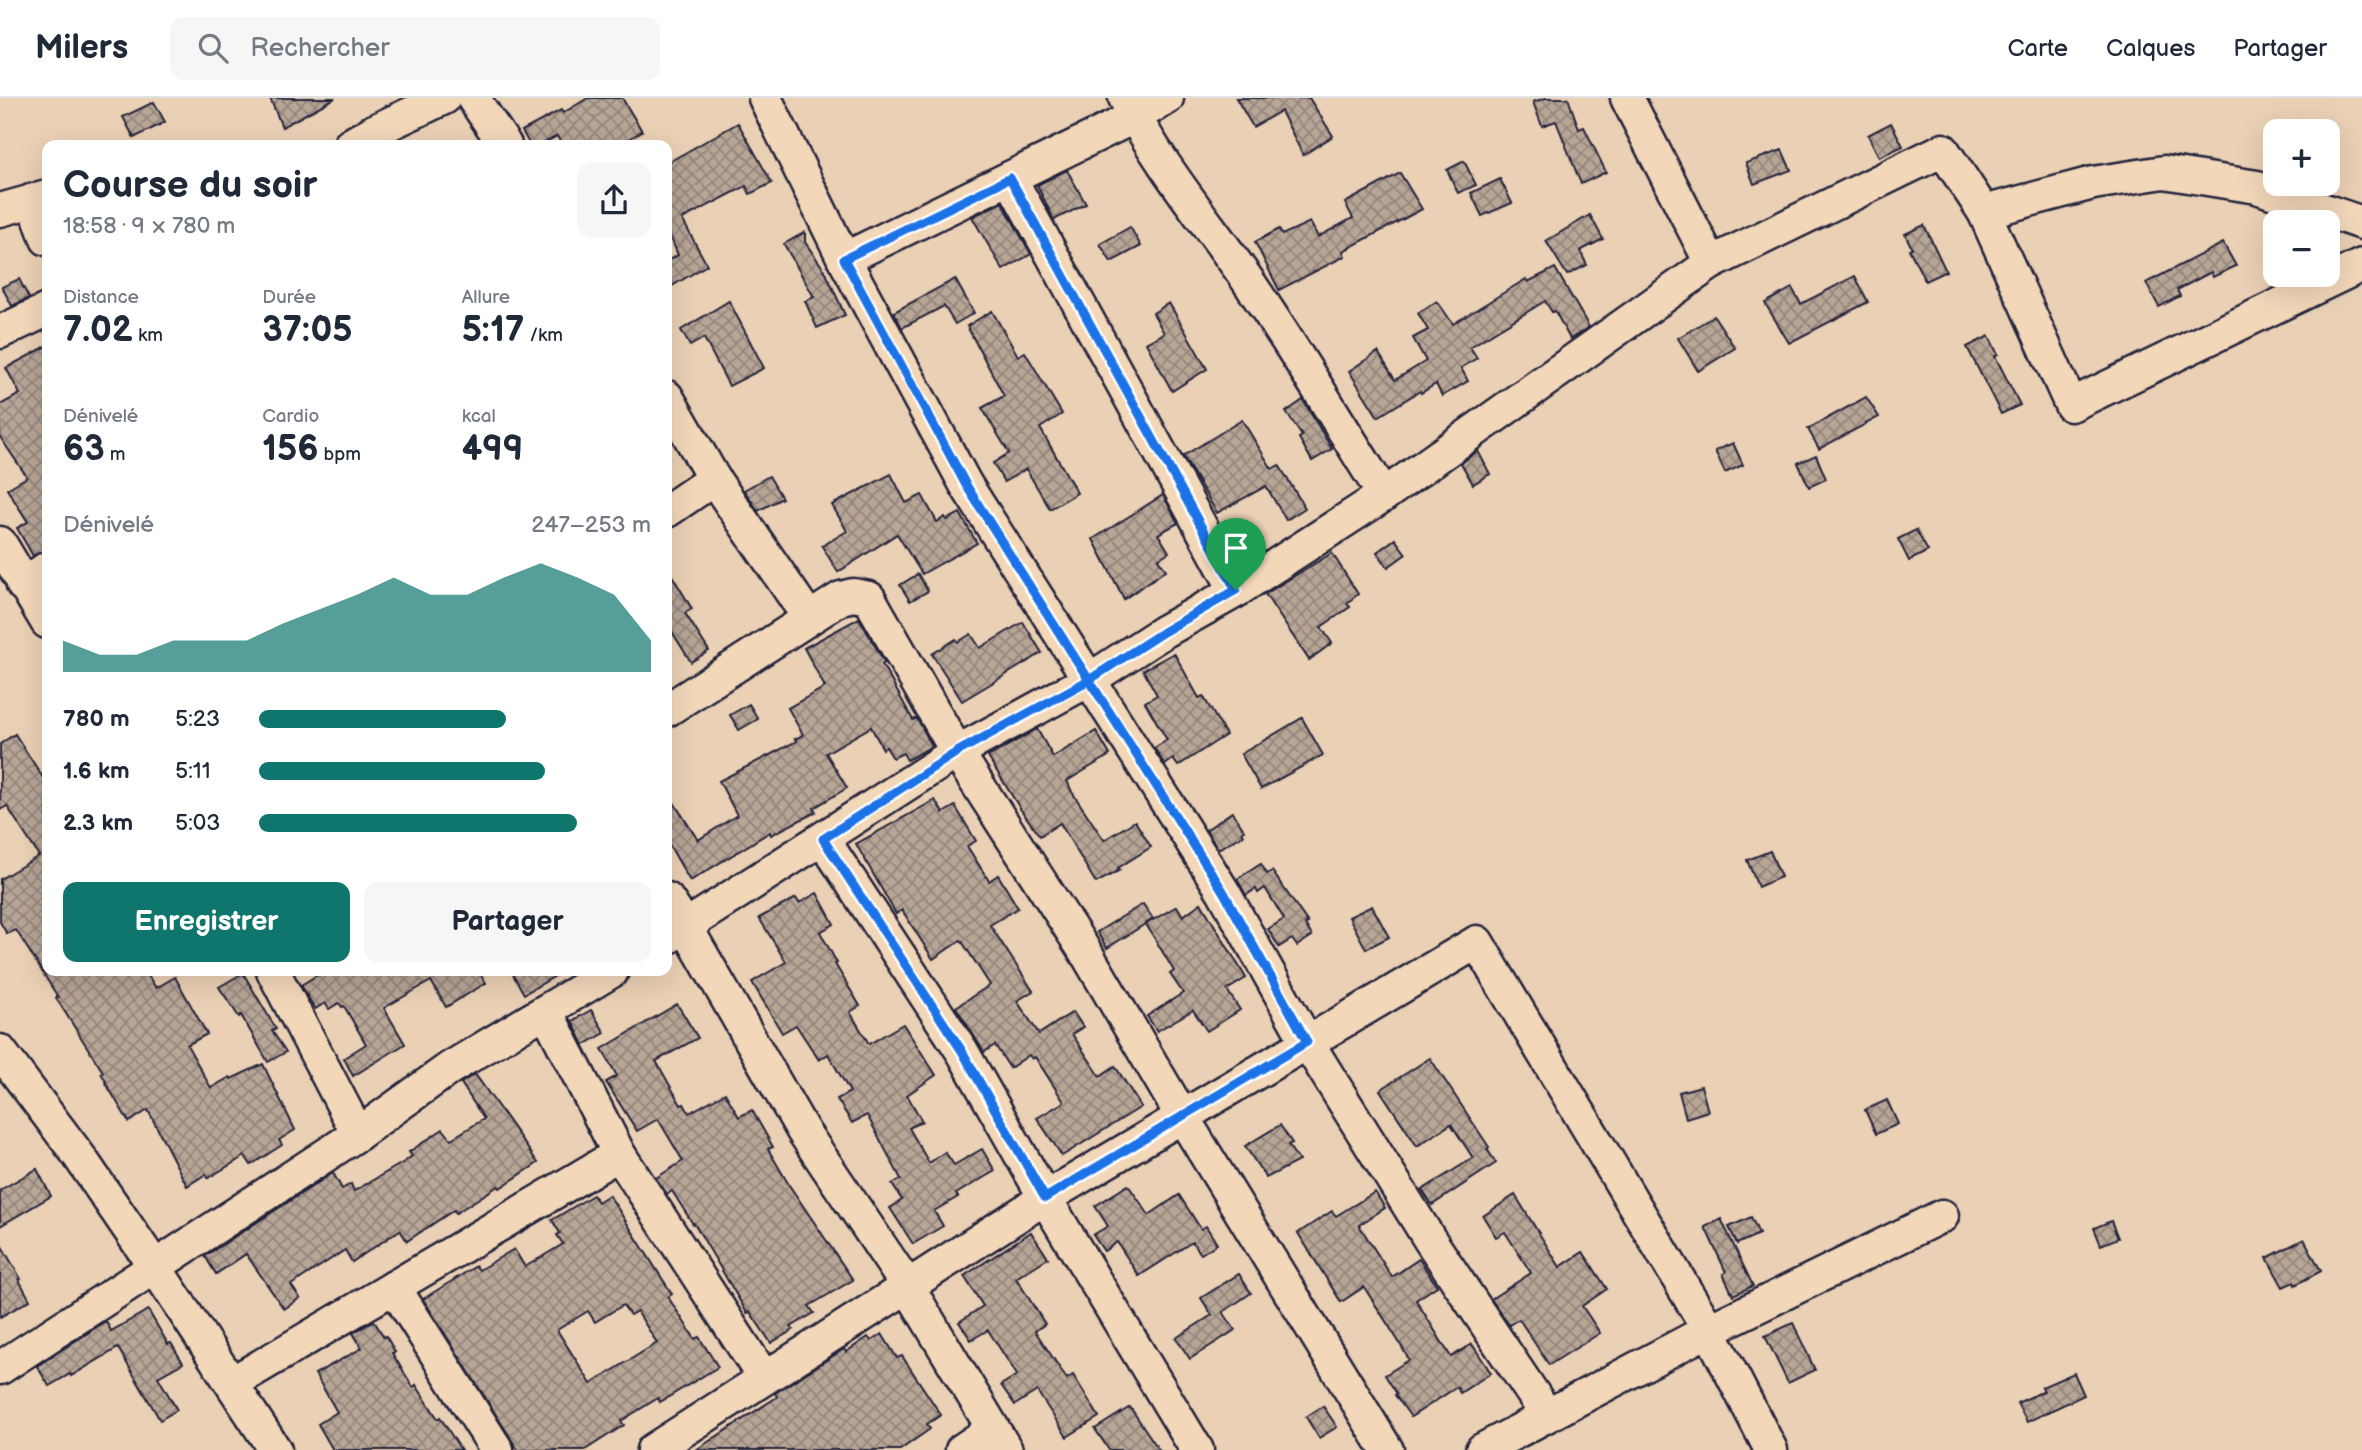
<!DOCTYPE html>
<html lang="fr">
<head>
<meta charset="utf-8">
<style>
	:root { --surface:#fff; --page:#f6f6f7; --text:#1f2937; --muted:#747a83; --line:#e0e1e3; --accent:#0f766e }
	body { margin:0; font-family:"Balsamiq Sans",sans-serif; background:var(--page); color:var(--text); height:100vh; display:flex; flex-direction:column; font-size:26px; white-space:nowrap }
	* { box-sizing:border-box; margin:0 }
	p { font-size:23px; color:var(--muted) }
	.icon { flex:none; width:38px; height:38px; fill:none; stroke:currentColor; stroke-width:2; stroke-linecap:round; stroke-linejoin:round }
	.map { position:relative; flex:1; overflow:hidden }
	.drawer { position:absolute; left:42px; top:42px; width:630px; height:836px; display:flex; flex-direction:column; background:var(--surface); border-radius:14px; box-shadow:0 7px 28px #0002 }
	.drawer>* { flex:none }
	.buttons { position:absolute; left:2263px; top:21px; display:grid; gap:14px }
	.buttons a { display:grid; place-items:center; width:77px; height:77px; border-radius:14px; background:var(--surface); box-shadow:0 7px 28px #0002; font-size:35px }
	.pin { position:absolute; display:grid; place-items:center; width:60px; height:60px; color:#fff; margin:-72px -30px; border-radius:50% 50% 50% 0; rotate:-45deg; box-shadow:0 0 7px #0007 }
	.pin .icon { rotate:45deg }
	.round { display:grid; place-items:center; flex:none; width:74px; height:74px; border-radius:14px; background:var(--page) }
	.head { display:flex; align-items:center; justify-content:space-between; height:119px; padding:0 21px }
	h1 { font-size:38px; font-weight:700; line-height:52px }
	.stats { display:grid; grid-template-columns:repeat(3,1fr); gap:10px; height:119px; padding:7px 21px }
	.stats div { display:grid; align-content:center }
	.stats b { font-size:35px; font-weight:700 }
	.stats small { font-size:19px; font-weight:400 }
	.stats p { font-size:19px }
	.chart { height:196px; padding:14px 21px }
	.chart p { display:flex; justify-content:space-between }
	.chart svg { width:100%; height:126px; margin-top:7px; fill:var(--accent); opacity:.7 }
	.button { display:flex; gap:14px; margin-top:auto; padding:14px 21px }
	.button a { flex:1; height:80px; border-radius:14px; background:var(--accent); color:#fff; font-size:28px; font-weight:700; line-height:80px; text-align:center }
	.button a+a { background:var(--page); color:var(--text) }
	ul { padding:0 21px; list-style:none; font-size:23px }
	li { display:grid; grid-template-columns:112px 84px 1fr; align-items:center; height:52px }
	li i { height:18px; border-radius:9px; background:var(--accent) }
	header { display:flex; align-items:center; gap:42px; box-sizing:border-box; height:98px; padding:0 35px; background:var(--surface); border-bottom:2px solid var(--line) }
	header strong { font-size:33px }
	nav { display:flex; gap:38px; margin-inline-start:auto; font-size:24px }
	.search { width:490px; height:63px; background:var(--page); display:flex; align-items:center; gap:18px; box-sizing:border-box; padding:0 24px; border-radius:14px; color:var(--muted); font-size:26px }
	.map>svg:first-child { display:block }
	.building { fill:url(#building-cross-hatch); stroke:#22223b; stroke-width:2; fill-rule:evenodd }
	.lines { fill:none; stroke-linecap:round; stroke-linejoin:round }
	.minor-casing { stroke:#22223b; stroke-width:37 }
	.minor { stroke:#f2d7b9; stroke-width:32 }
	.route-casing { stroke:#fff; stroke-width:14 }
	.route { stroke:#1a73e8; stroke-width:9 }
</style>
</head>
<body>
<header>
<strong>Milers</strong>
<div class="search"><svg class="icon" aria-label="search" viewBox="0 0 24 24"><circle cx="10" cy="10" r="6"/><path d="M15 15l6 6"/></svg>Rechercher</div>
<nav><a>Carte</a><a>Calques</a><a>Partager</a></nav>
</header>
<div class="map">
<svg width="2362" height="1352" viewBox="0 0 2362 1352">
	<defs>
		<pattern id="building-cross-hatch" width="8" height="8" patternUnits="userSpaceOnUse" patternTransform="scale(1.75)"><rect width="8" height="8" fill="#b7a596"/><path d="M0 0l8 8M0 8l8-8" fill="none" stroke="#94867c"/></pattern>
	</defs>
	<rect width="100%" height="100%" fill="#ead0b4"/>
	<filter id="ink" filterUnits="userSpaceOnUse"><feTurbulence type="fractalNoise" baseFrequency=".0143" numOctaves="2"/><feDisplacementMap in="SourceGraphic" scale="14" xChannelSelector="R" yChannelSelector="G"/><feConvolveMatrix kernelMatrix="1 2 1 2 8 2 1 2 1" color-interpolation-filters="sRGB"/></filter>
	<g filter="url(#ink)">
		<g class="building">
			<polygon points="270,0 335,0 282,29"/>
			<polygon points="588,0 622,0 642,33 628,42 631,47 562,47 557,38 540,47 530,47 522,33 561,12 563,15"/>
			<polygon points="1236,0 1309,0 1333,38 1303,57 1281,13 1253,29"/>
			<polygon points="1546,0 1568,0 1579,31 1584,29 1606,74 1581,86 1556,23 1542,28 1533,4"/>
			<polygon points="154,4 165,24 134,40 123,19"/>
			<polygon points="738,25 772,85 750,96 746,88 682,121 707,167 667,191 667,163 678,157 667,131 667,65"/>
			<polygon points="1891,25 1903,48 1879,59 1868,37"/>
			<polygon points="1782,52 1791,72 1754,86 1746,65"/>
			<polygon points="1464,63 1476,87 1458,95 1447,72"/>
			<polygon points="1067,72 1086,106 1054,122 1037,87"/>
			<polygon points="1400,75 1422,111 1343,153 1345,158 1279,192 1255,144 1279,131 1282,137 1310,124 1318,139 1353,120 1345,105"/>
			<polygon points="1500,81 1512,105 1482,118 1471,95"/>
			<polygon points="1002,104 1031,156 1003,172 972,119"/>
			<polygon points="1590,117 1603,141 1580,153 1587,167 1567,177 1546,143"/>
			<polygon points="1924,127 1946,173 1925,183 1909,151 1912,150 1905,136"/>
			<polygon points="1130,129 1141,148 1111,164 1100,146"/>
			<polygon points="805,134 805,144 825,173 845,217 817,230 805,203 814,199 784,146"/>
			<polygon points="2223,145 2236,168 2213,179 2211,174 2177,192 2180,198 2159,209 2146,185"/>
			<polygon points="1555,170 1589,229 1570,241 1555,213 1552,214 1545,203 1470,249 1477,260 1461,270 1468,283 1442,298 1436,286 1421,295 1420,293 1378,319 1349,273 1378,254 1395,282 1426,263 1413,240 1428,232 1418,215 1437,203 1453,226 1526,181 1528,184"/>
			<polygon points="1855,178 1868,204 1789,245 1765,205 1792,190 1801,206"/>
			<polygon points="19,181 29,200 12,208 2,189"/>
			<polygon points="955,181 974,215 955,226 944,208 902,230 894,214"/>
			<polygon points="729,203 764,270 729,288 704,240 690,248 681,232"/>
			<polygon points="1169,205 1207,271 1172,293 1146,245 1164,235 1153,215"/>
			<polygon points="992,213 1018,258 1025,254 1062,316 1040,330 1077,395 1050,411 1026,371 1004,384 993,365 1009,355 982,310 1004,298 967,228"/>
			<polygon points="1714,218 1735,250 1698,273 1678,240"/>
			<polygon points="1989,238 1998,257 1995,258 2020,307 2001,316 1967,249"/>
			<polygon points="47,248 47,452 33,458 17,430 28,424 7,391 27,379 0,339 0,307 20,296 6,270"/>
			<polygon points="1866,299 1879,319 1819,351 1808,331"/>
			<polygon points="1303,302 1332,351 1312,363 1299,340 1302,338 1286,314"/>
			<polygon points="1242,322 1272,371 1279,367 1305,410 1286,422 1266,388 1217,415 1183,358"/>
			<polygon points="1733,345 1743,367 1725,375 1715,353"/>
			<polygon points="1478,353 1490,376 1473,386 1461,365"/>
			<polygon points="1816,357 1826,381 1809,389 1798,365"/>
			<polygon points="891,376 906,405 922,397 937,424 945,419 947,422 960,415 977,445 922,476 897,436 838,474 822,448 847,433 832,407"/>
			<polygon points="769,378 782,400 758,413 744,392"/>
			<polygon points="1163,397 1178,425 1158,436 1169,454 1158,461 1166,472 1124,501 1093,441"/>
			<polygon points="1916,432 1928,453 1909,463 1898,441"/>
			<polygon points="1395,441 1406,456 1388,469 1377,454"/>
			<polygon points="1332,455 1358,496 1347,505 1350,509 1321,529 1332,545 1309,562 1265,496"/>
			<polygon points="667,469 692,511 685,515 709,553 691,564 667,526"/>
			<polygon points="918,476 928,493 910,503 900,487"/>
			<polygon points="859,520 885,565 882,566 913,622 917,620 932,648 907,662 903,655 893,660 886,649 883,651 871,629 826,655 847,690 814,710 816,714 771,737 770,734 690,783 667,743 667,694 698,742 737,717 719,683 797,643 795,641 803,637 788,610 825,589 804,550"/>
			<polygon points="1023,524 1042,555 962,603 932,556 956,541 958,544 971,536 980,550"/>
			<polygon points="1174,555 1199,600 1203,598 1226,637 1178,668 1173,661 1165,667 1154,650 1167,642 1145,604 1157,597 1143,572"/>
			<polygon points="749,606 758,621 739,632 730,617"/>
			<polygon points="1302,620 1323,657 1261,691 1241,656"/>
			<polygon points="1037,631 1053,659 1096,633 1110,657 1067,683 1072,694 1104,742 1135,723 1151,749 1118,770 1120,772 1096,785 1060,725 1040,738 1021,712 988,659"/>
			<polygon points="15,636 47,686 47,873 145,873 156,890 175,879 207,936 187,947 211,990 230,979 231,981 263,966 295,1032 279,1042 282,1047 251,1067 245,1058 208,1080 206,1076 187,1088 148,1012 129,1024 105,984 106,983 101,975 103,974 56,900 58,899 16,832 7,836 0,824 0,781 39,758 7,708 0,712 0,646"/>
			<polygon points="935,702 943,715 955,708 976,743 967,748 989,783 998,777 1018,810 990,827 1033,893 1017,903 1039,936 1073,914 1083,929 1072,936 1100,978 1115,968 1141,1009 1062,1058 1037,1020 1064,1004 1035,959 1032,961 1029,957 1010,970 995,947 984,954 956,909 990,887 961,842 933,861 902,812 896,816 856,746"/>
			<polygon points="1232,714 1244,732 1242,734 1244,737 1218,751 1206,732"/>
			<polygon points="1770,753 1781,779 1758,789 1747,762"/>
			<polygon points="1261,766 1267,776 1272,773 1308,825 1305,826 1312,838 1297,848 1292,841 1279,849 1268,831 1284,821 1265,790 1258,795 1256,791 1246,797 1237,781"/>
			<polygon points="817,795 834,826 820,834 837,865 835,866 860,908 850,914 869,946 903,926 936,977 907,997 922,1023 909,1030 929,1065 945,1054 954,1067 982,1051 995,1073 956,1096 958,1099 934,1113 943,1128 913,1146 890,1110 902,1102 892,1086 901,1081 867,1017 852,1025 837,1001 850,994 828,956 819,962 796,927 782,935 752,884 786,864 759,820 796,800 799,805"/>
			<polygon points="1201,805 1246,880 1227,892 1240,912 1207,933 1193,912 1157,933 1147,918 1183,895 1170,876 1174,873 1146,826 1177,808 1183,818"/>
			<polygon points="1143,806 1153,821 1107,850 1097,834"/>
			<polygon points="1372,808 1389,839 1366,851 1349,819"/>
			<polygon points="324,873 479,873 486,885 446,909 431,883 384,910 405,946 353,978 344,960 366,946 344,908 342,909 339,905 329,911 325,905 315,911 301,887"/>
			<polygon points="511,873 564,873 524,896"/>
			<polygon points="243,875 276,931 272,933 286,954 268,964 241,917 239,919 219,889"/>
			<polygon points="677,906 698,940 656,963 681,1007 684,1006 689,1015 725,995 739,1019 752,1012 773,1049 768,1051 789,1087 853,1182 809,1208 814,1215 791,1229 793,1232 771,1245 750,1214 747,1215 694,1125 693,1126 672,1093 667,1096 656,1080 683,1063 658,1021 637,1033 606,984 617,978 602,951"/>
			<polygon points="591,912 605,935 584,947 572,923"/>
			<polygon points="1430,960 1489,1049 1487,1051 1496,1065 1432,1107 1422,1092 1473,1060 1451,1026 1417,1048 1380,992"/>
			<polygon points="475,976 538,1065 500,1090 498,1088 456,1115 454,1112 407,1143 400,1132 352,1164 345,1152 291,1187 300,1200 284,1211 246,1156 216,1176 205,1158 333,1075 342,1091 351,1086 354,1093 404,1064 412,1058 409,1054 443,1031 451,1041 484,1021 461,985"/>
			<polygon points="1701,988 1708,1013 1686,1020 1679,994"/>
			<polygon points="1887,1002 1898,1026 1876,1036 1865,1012"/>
			<polygon points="1280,1027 1292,1045 1288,1047 1299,1063 1266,1080 1245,1048"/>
			<polygon points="37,1071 51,1098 0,1128 0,1092"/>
			<polygon points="1128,1087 1149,1117 1179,1097 1201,1131 1206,1128 1217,1146 1201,1156 1192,1144 1139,1178 1117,1144 1104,1153 1093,1137 1108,1128 1095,1108"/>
			<polygon points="1375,1094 1385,1110 1359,1127 1392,1179 1419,1161 1437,1188 1416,1202 1451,1259 1472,1246 1491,1275 1460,1295 1457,1289 1411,1319 1395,1297 1397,1296 1385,1277 1409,1262 1399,1244 1364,1189 1341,1204 1298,1135 1332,1113 1336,1118"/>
			<path d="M593 1097 598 1104 609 1097 672 1196 668 1199 695 1241 699 1239 718 1269 660 1304 658 1300 621 1323 624 1327 585 1352H518L423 1201 476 1168 479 1172 514 1151 525 1169 563 1146 557 1137 560 1135 552 1122ZM623 1207 630 1217 637 1213 657 1245 591 1286 557 1232 588 1213 595 1224Z"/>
			<polygon points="1515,1097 1560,1169 1583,1154 1607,1191 1582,1208 1600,1235 1549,1267 1519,1221 1509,1227 1491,1201 1531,1175 1505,1134 1496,1139 1483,1118"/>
			<polygon points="1751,1119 1759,1136 1737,1146 1729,1129"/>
			<polygon points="1721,1121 1753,1188 1733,1197 1723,1176 1726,1174 1705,1129"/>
			<polygon points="2111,1123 2118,1140 2101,1147 2094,1130"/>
			<polygon points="1031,1134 1048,1160 1016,1180 1045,1226 1035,1233 1067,1281 1073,1277 1099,1319 1067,1339 1037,1293 1015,1307 1001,1287 1017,1277 988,1232 971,1242 959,1224 983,1208 964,1178"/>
			<polygon points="2304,1141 2321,1173 2295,1187 2294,1184 2283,1189 2267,1160"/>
			<polygon points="0,1145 21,1181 19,1182 30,1202 0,1219"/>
			<polygon points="1239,1176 1251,1195 1223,1214 1235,1232 1190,1261 1176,1240 1212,1217 1201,1200"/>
			<polygon points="148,1212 168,1246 171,1245 183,1265 158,1279 177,1312 160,1322 118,1250 71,1278 70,1276 49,1288 37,1268 106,1223 111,1233"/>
			<polygon points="374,1223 384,1239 386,1238 395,1254 392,1255 413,1289 416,1287 438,1321 440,1319 461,1352 333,1352 318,1326 337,1314 315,1276 362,1250 353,1235"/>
			<polygon points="1793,1225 1815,1272 1788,1285 1765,1238"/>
			<polygon points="882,1236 897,1260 902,1258 941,1317 927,1326 930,1331 900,1352 696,1352 777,1299 775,1295 844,1251 846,1254 868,1239 871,1243"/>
			<polygon points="2074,1275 2084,1297 2027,1324 2017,1305 2044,1293 2042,1289"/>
			<polygon points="1323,1308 1337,1329 1319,1340 1306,1319"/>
			<polygon points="1130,1309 1159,1352 1109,1352 1095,1331"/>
		</g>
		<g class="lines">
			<g class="minor-casing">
				<g id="minor">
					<polyline points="473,0 505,47"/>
					<polyline points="765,0 844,161 966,387 1223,793 1307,944 1430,1142 1547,1317"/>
					<path d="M1125 0C1157 64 1203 119 1244 177 1293 248 1338 324 1384 397"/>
					<polyline points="1627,0 1711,165"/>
					<polyline points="350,47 374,33 444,0"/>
					<polyline points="1010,80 1236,493"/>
					<polyline points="33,102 47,141"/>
					<polyline points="0,112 47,99"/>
					<polyline points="1984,114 2071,307 2362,167"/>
					<polyline points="844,161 1134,19 1167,0"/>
					<polyline points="0,234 47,212"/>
					<polyline points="667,299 714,381 809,520"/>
					<polyline points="667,413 714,381"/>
					<polyline points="0,445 47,524"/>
					<polyline points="23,487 47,470"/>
					<polyline points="667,612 841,500 853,497 869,500 957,654 1088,858 1182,1018 1387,1352"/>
					<polyline points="823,741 962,953 1045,1100 1197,1352"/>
					<polyline points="667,801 686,829 803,1033 908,1189 1006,1352"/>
					<polyline points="667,840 957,654 1089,582 1163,534 1236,493 1384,397 1711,165 1943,52 1984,114 2093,85 2164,74 2257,89 2362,125"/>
					<polyline points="273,873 358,1036"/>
					<polyline points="546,913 619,1056 764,1280"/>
					<polyline points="0,953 79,1058 155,1169 275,1352"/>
					<polyline points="394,1189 497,1352"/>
					<polyline points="0,1270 358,1036 450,970 612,873"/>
					<polyline points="232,1285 619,1056"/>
					<polyline points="653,1352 1045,1100 1477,844 1709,1232 1771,1352"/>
					<polyline points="962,1352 993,1331"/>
					<polyline points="1482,1352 1709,1232 1942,1118"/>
				</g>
			</g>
			<use href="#minor" class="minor"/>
		</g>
	</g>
	<g class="lines" filter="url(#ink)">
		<g class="route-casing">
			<polyline id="route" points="1236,492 1010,80 844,161 966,387 1089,582 957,654 823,741 962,953 1045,1100 1307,944 1223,793 1089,582 1163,534 1236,492"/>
		</g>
		<use href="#route" class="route"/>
	</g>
</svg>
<div class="buttons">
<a>+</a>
<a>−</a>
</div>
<div class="pin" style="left:1236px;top:492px;background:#1e9e55"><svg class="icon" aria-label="arrive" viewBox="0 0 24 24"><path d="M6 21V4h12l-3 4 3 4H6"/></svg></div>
<section class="drawer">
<div class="head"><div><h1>Course du soir</h1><p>18:58 · 9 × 780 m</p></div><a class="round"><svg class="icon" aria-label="share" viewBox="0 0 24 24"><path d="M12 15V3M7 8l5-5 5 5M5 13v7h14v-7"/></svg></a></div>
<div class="stats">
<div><p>Distance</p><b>7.02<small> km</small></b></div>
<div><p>Durée</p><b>37:05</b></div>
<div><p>Allure</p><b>5:17<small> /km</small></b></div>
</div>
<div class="stats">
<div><p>Dénivelé</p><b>63<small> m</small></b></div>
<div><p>Cardio</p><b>156<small> bpm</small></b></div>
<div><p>kcal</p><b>499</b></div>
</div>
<div class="chart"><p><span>Dénivelé</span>247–253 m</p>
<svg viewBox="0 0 160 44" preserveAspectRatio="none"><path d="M0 44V33L10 38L20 38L30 33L40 33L50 33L60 27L70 22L80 17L90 11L100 17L110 17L120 11L130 6L140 11L150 17L160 33V44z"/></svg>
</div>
<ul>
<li><b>780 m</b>5:23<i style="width:63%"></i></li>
<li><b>1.6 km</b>5:11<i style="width:73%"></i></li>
<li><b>2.3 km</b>5:03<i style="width:81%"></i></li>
</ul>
<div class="button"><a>Enregistrer</a><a>Partager</a></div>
</section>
</div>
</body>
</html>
